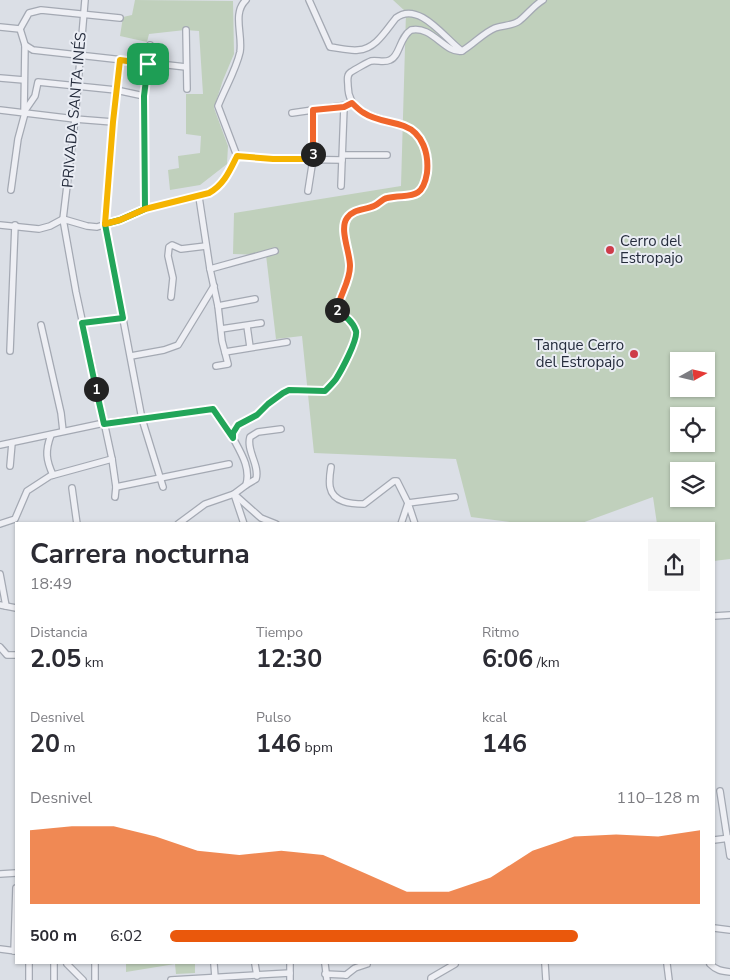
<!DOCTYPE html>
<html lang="es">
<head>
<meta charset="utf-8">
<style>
	:root { --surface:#fff; --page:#f7f7f7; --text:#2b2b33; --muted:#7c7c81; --accent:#ea580c }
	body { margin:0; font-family:"Nunito Sans",sans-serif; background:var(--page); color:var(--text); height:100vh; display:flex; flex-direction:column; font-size:19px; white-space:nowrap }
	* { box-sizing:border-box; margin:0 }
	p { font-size:16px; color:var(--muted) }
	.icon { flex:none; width:28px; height:28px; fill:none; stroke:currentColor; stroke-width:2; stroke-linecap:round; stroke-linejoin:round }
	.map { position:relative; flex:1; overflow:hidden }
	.drawer { position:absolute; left:15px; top:522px; width:700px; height:442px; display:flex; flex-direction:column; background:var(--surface); border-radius:0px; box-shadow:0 1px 4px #0004 }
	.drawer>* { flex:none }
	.needle { width:32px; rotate:82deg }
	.controls { position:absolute; left:670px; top:352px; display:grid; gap:10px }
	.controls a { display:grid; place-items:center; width:45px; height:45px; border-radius:0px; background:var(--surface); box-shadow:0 1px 4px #0004; font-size:25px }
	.pin { position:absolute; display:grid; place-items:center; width:42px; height:42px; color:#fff; margin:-21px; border-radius:10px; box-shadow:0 2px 8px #0006 }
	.km { position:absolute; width:25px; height:25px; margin:-12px; border-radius:50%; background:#222; color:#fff; font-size:14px; line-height:25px; text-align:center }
	.round { display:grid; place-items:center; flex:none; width:52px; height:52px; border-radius:0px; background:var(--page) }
	.head { display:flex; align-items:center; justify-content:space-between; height:85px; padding:0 15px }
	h1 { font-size:28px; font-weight:700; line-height:38px }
	.stats { display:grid; grid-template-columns:repeat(3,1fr); gap:8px; height:85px; padding:5px 15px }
	.stats div { display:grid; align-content:center }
	.stats b { font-size:25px; font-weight:700 }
	.stats small { font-size:14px; font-weight:400 }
	.stats p { font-size:14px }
	.chart { height:140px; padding:10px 15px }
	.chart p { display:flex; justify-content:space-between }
	.chart svg { width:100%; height:90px; margin-top:5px; fill:var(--accent); opacity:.7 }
	ul { padding:0 15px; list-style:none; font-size:16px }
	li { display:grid; grid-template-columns:80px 60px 1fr; align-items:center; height:38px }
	li i { height:12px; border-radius:6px; background:var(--accent) }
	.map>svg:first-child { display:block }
	.green { fill:#c0d0bc; fill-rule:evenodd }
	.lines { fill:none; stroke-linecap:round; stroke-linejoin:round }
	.minor-casing { stroke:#a4a9b3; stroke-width:8 }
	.minor { stroke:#eeeff4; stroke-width:5.5 }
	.split-1-casing { stroke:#fff; stroke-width:10 }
	.split-2-casing { stroke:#fff; stroke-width:10 }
	.split-3-casing { stroke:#fff; stroke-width:10 }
	.split-4-casing { stroke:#fff; stroke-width:10 }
	.split-1 { stroke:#22a559; stroke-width:6 }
	.split-2 { stroke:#22a559; stroke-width:6 }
	.split-3 { stroke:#f0652b; stroke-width:6 }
	.split-4 { stroke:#f5b400; stroke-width:6 }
	.poi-dot { fill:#ce3c49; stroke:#eaedf4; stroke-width:2 }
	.labels { text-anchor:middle; stroke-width:4; stroke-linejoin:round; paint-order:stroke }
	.street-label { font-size:15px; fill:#252c3c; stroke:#eaedf4 }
	.poi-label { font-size:15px; fill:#252c3c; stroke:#eaedf4; text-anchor:start }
</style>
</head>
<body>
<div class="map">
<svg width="730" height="980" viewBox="0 0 730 980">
	<rect width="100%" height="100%" fill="#dbdfe6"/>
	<g class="green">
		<polygon points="135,0 233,1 234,54 223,80 214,108 228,146 227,164 200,185 170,190 168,170 179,168 178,156 200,153 201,136 186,134 186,94 203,94 199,31 185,30 149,34 147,42 120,36 123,17 132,15"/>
		<path d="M393 0H730V559L714 561V524H657L653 497 579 524H525L471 517 456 459 314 453 302 336 276 339 266 255 233 254 234 213 401 186 406 12ZM679 361H706V389H679ZM679 416H706V444H679ZM679 471H706V499H679Z"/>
		<polygon points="126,964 195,964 195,973 176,974 175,964 126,972"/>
	</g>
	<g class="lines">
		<g class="minor-casing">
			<g id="minor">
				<polyline points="85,0 75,119 63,219 76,292 112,459 116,487 115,497"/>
				<path d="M309 0 330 47C339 48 349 51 358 50 376 49 386 30 396 18 419 0 446 40 462 51 474 44 483 33 495 28 503 25 512 26 519 21 527 15 533 6 543 0"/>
				<polyline points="0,27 20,29"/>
				<polyline points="20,29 29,13 41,10 120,18"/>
				<polyline points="20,29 25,45 24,112"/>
				<polyline points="186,30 187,89"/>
				<polyline points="25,45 33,50 186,67"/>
				<polyline points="121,60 113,122 105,224 142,419 163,487"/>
				<polyline points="0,78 24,80"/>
				<polyline points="0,110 75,119 113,122"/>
				<polyline points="24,112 35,96 38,82 116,90 144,96"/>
				<polyline points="292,113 347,105"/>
				<polyline points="343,155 387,155"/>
				<path d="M237 156 218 106C225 88 236 70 240 52 243 35 232 13 246 0"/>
				<polyline points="237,156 273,159 342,160"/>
				<polyline points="341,186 344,107"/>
				<polyline points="11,190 18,139 25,113"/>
				<polyline points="308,191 313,159 313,110"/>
				<polyline points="199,197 210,269 218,306 222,341 228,364 216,366"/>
				<polyline points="145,209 144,96 150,45"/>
				<path d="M0 225 39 229 50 226 63 219 87 226 97 227 119 220 145 209 209 193C224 186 230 170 237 156"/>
				<polyline points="210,269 275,251"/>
				<polyline points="171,297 173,278 168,256 169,247 172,245 181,249 206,246"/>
				<polyline points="218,306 255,299"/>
				<polyline points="82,323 123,318"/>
				<polyline points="41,325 61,413 63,431"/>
				<polyline points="247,326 250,347"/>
				<polyline points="221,329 261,323"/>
				<polyline points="10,351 15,225"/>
				<polyline points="225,352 287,342"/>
				<polyline points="131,356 164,350 178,345 214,286"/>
				<path d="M51 435C45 451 46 460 53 475"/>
				<polyline points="0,445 104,423 210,409 215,411 232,437"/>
				<polyline points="10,466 12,443"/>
				<path d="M331 467C330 473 329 481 330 487 333 503 352 504 364 504L394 481H397L408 503 415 524"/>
				<path d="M246 485 256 479C260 465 246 451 250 437L258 432 281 429"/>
				<polyline points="116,487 229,464"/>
				<polyline points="72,488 77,524"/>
				<polyline points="408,503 455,497"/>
				<polyline points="0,524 15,519 27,491 50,476 112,459"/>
				<polyline points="178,524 205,504 234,494 261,518 276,524"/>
				<path d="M244 524 234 494 246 485C251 468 241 453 233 438V433L238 425 257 415 268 403 283 393 289 390 325 391C329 387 334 383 336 379 342 371 357 340 355 331 353 322 345 315 337 312 337 295 350 282 350 264 349 251 339 227 348 216 353 210 362 210 369 208 376 206 381 199 389 198 394 197 399 198 404 197 423 195 427 180 428 164 428 149 420 136 409 128 387 118 348 119 348 86 348 81 346 75 351 72 354 70 368 62 371 61 378 60 384 63 390 60 400 56 399 38 411 30 432 25 445 54 462 51"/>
				<polyline points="401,524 408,503"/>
				<polyline points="0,574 6,606"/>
				<polyline points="0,605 16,608"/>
				<polyline points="714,616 730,615"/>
				<polyline points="0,647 7,655 16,655"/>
				<polyline points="720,791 730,856"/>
				<polyline points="714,840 730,838"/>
				<polyline points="0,874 16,873"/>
				<polyline points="714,928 730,930"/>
				<polyline points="0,949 16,951"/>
				<polyline points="14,951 16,888"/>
				<polyline points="29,964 29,980"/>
				<polyline points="54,964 54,980"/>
				<polyline points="67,964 83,980"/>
				<polyline points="214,964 215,977"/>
				<polyline points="255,964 257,976"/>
				<polyline points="290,964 290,980"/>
				<polyline points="325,964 327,980"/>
				<polyline points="545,964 546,980"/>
				<polyline points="667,964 669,980"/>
				<path d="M710 964C716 970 721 971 730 972"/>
				<polyline points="325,974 346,975"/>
				<polyline points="346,975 355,968 367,964"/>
				<polyline points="95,980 95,964"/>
				<polyline points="171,980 290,973"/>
				<polyline points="431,980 431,978 455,964"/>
			</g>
		</g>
		<use href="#minor" class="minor"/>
	</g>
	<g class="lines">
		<g class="split-1-casing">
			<polyline id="split-1" points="96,389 82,323 123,318 105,224 120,220 145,209 144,96 148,64"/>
		</g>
		<g class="split-2-casing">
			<path id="split-2" d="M96 389 104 424 213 409 233 438V433L238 425 257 415 268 404 283 393 289 390 325 391C329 387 333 383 336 379 341 371 358 340 356 331 353 322 345 315 337 312V310"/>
		</g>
		<g class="split-3-casing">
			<path id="split-3" d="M313 154V110L344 107 352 103C356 107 360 111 364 113 376 121 391 121 404 126 423 133 429 154 427 173 422 203 407 193 387 198 382 199 379 204 374 206 365 210 353 209 347 218 339 229 350 252 350 266 350 282 340 294 337 310"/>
		</g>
		<g class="split-4-casing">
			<path id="split-4" d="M148 64 120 60 113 122 105 224 120 220 145 209 209 193C224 185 230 170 237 156L273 159H313V154"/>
		</g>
		<use href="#split-1" class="split-1"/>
		<use href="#split-2" class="split-2"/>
		<use href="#split-3" class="split-3"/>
		<use href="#split-4" class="split-4"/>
	</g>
	<g class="poi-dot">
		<circle cx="610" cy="250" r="5"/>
		<circle cx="634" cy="354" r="5"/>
	</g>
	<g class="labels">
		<g class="street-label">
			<text transform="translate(74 110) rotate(-85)" y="5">PRIVADA SANTA INÉS</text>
		</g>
		<g class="poi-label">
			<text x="620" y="246">Cerro del<tspan x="620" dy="17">Estropajo</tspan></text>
			<text x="624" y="350" text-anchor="end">Tanque Cerro<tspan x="624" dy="17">del Estropajo</tspan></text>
		</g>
	</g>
</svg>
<div class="controls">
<a><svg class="needle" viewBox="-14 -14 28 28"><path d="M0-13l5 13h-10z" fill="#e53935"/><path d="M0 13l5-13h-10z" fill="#7c7c81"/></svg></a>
<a><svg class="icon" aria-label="locate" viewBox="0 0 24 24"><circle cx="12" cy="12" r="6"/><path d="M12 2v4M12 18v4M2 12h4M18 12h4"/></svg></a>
<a><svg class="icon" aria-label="layers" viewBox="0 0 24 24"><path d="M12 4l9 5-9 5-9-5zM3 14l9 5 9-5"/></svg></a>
</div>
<div class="pin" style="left:148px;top:64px;background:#1e9e55"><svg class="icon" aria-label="arrive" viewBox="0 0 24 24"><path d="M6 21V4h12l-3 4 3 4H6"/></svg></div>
<b class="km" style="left:96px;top:389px">1</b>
<b class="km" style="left:337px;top:310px">2</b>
<b class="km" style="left:313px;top:154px">3</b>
<section class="drawer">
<div class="head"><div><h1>Carrera nocturna</h1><p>18:49</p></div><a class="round"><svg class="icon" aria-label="share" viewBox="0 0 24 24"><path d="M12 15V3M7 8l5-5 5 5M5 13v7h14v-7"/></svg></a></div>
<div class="stats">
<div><p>Distancia</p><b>2.05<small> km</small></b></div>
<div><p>Tiempo</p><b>12:30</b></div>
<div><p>Ritmo</p><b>6:06<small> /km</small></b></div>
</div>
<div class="stats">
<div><p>Desnivel</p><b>20<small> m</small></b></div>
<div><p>Pulso</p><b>146<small> bpm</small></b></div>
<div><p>kcal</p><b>146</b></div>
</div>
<div class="chart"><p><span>Desnivel</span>110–128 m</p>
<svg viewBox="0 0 160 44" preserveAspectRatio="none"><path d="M0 44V8L10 6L20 6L30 11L40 18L50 20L60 18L70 20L80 29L90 38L100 38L110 31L120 18L130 11L140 10L150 11L160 8V44z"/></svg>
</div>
<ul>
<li><b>500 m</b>6:02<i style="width:77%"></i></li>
</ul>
</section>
</div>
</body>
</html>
